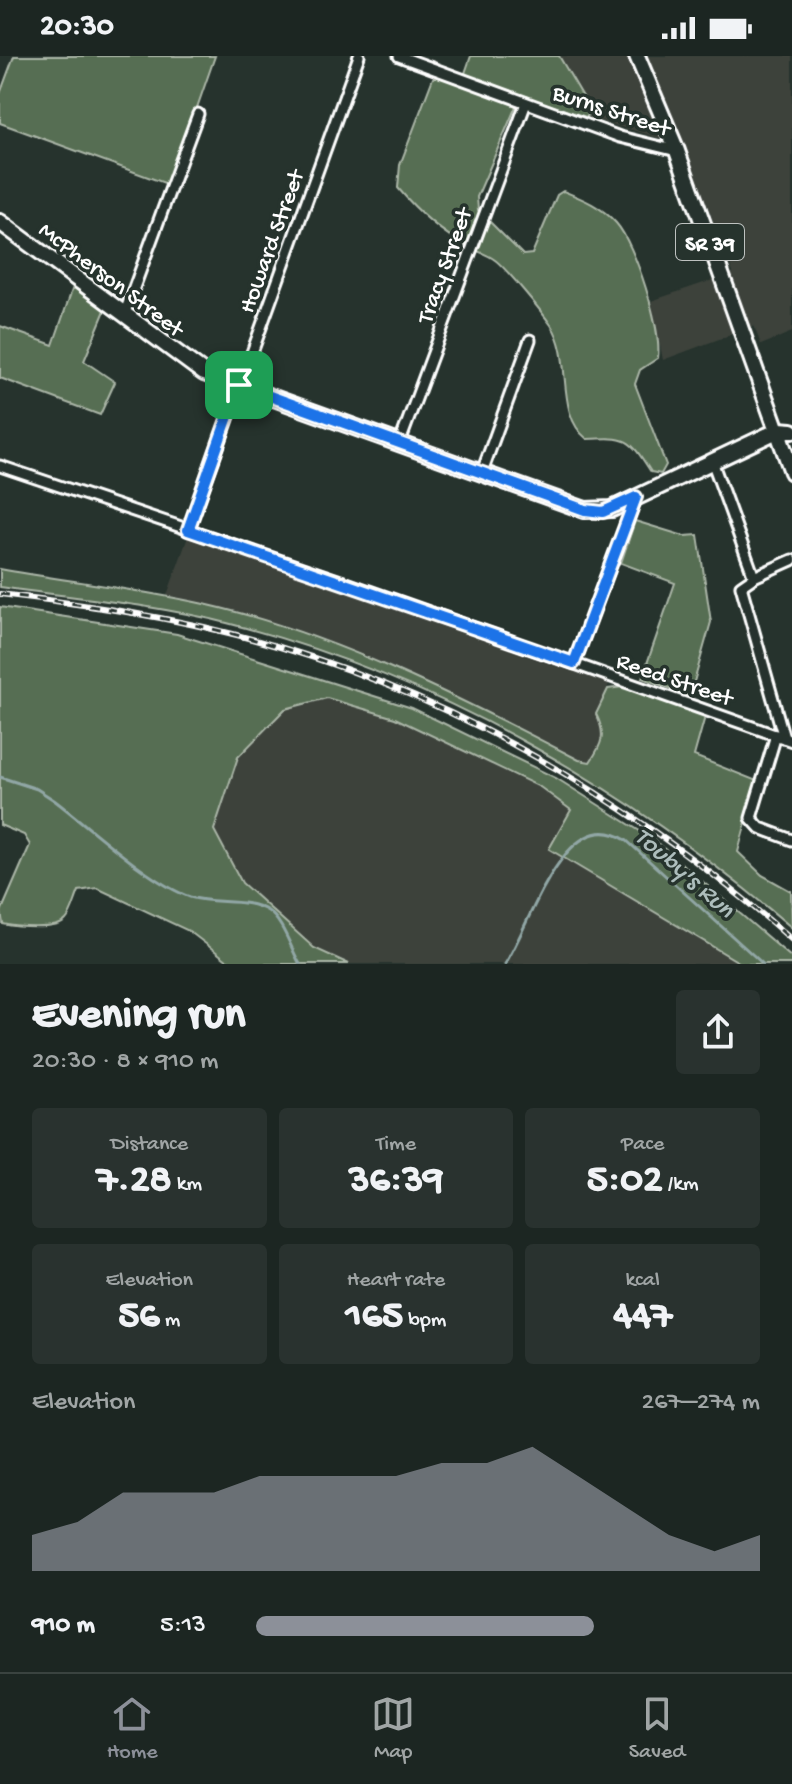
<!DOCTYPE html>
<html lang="en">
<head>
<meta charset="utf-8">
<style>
	:root { --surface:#1c2622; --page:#29322f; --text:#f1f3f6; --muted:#a0a5a5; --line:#3a4340; --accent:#8c9099 }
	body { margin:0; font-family:"Gochi Hand",sans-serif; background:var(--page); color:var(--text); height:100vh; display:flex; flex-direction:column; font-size:30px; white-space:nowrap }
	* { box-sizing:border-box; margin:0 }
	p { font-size:26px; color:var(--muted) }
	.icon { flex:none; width:44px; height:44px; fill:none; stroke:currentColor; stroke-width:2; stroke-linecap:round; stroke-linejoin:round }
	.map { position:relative; height:908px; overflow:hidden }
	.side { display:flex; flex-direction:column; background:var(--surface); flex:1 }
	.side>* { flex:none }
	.pin { position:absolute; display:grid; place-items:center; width:68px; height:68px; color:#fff; margin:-34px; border-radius:16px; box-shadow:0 4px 12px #0006 }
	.round { display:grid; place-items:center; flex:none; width:84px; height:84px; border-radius:8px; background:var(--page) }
	.headline { display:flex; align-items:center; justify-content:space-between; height:136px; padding:0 32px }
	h1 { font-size:44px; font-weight:800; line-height:60px }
	.figures { display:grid; grid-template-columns:repeat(3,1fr); gap:12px; height:136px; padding:8px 32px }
	.figures div { display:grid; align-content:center; border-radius:8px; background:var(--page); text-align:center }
	.figures b { font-size:40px; font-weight:800 }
	.figures small { font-size:22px; font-weight:400 }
	.figures p { font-size:22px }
	.chart { height:224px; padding:16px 32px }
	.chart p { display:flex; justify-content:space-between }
	.chart svg { width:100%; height:144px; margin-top:8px; fill:var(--accent); opacity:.7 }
	ul { padding:0 32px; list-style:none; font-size:26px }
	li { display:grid; grid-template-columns:128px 96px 1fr; align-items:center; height:60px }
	li i { height:20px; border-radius:10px; background:var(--accent) }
	.status { display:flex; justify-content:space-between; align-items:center; height:56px; padding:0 40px; background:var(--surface); direction:ltr }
	.status svg { height:22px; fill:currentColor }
	.tabs { display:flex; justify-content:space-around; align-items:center; height:112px; border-top:2px solid var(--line); background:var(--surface); font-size:22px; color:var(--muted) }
	.tabs a { display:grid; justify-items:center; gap:4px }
	.tabs .active { color:var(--accent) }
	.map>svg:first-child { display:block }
	.built { fill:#3c423b }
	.green { fill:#576e52; stroke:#abb6a8; stroke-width:2 }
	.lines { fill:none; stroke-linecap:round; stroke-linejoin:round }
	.stream { stroke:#91a7a6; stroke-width:3 }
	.street-casing { stroke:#fff; stroke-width:15 }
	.secondary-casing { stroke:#fff; stroke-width:20 }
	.primary-casing { stroke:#fff; stroke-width:20 }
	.street { stroke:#26332d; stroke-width:9 }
	.secondary { stroke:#26332d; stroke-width:14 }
	.primary { stroke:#26332d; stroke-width:14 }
	.rail-casing { stroke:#fff; stroke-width:6 }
	.rail { stroke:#26332d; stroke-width:3; stroke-dasharray:9; stroke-linecap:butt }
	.route-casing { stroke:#fff; stroke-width:16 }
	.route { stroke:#1a73e8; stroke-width:10 }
	.labels { text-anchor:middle; stroke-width:7; stroke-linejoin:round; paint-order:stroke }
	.shield { fill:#26332d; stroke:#bec2c0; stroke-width:2 }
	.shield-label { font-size:22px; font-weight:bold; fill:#fff }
	.street-label { font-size:24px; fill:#fff; stroke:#26332d }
	.water-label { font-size:26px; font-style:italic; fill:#adbdbc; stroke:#26332d }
</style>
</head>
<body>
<div class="status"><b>20:30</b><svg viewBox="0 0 49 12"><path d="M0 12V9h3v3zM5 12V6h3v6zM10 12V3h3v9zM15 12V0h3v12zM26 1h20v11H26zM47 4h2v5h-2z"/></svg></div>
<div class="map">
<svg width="792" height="908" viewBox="0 0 792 908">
	<rect width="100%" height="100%" fill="#26332d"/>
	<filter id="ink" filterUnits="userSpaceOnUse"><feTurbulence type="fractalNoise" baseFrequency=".0125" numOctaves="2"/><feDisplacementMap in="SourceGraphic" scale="16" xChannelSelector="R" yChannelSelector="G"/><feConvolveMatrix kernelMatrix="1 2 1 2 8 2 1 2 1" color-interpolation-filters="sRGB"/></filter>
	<g filter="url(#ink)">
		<g class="built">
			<polygon points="559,0 792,0 792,276 761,289 754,270 663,304 651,245 733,217 684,89 586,61 592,55"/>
			<polygon points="189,478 613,619 596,658 603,674 602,689 590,706 579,704 469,647 329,588 205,549 166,542"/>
			<polygon points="327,642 395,661 540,731 571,754 549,792 742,908 349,908 314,892 242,827 214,774 238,701 285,653"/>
		</g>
		<g class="green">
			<polygon points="14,0 215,0 170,129 0,67 0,38"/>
			<polygon points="471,0 559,0 592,56 586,61 464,20"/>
			<path d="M439 19 517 48 477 141 478 154 523 199 532 198 557 139 563 135C583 143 601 150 616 167 635 188 662 273 658 302L640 314 635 328 666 409 661 418 651 416C629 381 628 381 587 383 554 357 574 303 551 269 542 256 507 213 495 204 487 198 476 195 468 191 440 176 418 156 398 132L400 109 433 22Z"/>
			<polygon points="74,228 106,252 84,305 115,326 100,359 0,322 0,270 53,289"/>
			<polygon points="635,465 684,480 698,479 711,566 690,640 642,622 675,527 621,507"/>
			<path d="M0 513C68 525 137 533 204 548 332 577 463 643 579 704L590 706C603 687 606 678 596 658L608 633 623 631 706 657 694 700 757 725 738 796 762 819 791 835 792 872C628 732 438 621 227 567 153 548 75 542 0 531Z"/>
			<path d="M0 551 177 578 412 652 556 722 654 784 792 902V908H742L549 793 571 754 540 731 395 662 327 642 285 653 238 701 214 774 242 827 314 892 349 908H232L189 875 97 832 79 835C75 844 72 858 66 864 57 875 16 871 3 868L1 856 30 789 24 779 0 769Z"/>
		</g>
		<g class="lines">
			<g class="stream">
				<path d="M0 721 37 733 54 744C90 771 148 826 190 841 215 849 246 841 268 855 283 865 291 893 300 908"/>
				<path d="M505 908C530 870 565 745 626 784L763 908"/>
			</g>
			<g class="street-casing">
				<g id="street">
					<polyline points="399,0 620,81 677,95"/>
					<polyline points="124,259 198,58"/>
					<polyline points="400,386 526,47"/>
					<polyline points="712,405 754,521 741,530 784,682"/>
					<polyline points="0,410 347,527 792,685"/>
					<polyline points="482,416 530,284"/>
					<polyline points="188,474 359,0"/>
					<polyline points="754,521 792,504"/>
					<polyline points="574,607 636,442"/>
					<polyline points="776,679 751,762 760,772 792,784"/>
				</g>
			</g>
			<g class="secondary-casing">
				<polyline id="secondary" points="0,166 204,317 585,454 612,453 779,374 792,375"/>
			</g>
			<g class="primary-casing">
				<polyline id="primary" points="637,0 677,95 792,416"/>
			</g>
			<use href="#street" class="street"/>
			<use href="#secondary" class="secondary"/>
			<use href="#primary" class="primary"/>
			<g class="rail-casing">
				<path id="rail" d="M0 538C68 546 136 556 204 571 423 621 624 736 792 884"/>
			</g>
			<use href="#rail" class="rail"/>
		</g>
	</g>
	<g class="lines" filter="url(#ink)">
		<g class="route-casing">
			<polygon id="route" points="239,329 585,454 603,456 636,441 574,607 188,474"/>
		</g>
		<use href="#route" class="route"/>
	</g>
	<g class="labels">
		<rect class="shield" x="676" y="168" width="68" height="36" rx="6"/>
		<g class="shield-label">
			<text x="710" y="194">SR 39</text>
		</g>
		<g class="street-label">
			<text transform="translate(612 53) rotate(18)" y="8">Burns Street</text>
			<text transform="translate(270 185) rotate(-70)" y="8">Howard Street</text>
			<text transform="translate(443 209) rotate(-70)" y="8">Tracy Street</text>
			<text transform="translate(112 222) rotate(37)" y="8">McPherson Street</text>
			<text transform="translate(675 622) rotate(19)" y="8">Reed Street</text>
		</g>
		<g class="water-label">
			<text transform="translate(686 815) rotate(41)" y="9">Touby's Run</text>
		</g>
	</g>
</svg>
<div class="pin" style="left:239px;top:329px;background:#1e9e55"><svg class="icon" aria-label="arrive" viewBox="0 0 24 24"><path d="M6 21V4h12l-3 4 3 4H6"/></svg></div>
</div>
<section class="side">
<div class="headline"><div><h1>Evening run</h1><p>20:30 · 8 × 910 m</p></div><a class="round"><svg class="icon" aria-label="share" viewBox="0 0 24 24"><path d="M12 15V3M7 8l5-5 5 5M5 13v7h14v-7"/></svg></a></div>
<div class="figures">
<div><p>Distance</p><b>7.28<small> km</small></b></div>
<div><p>Time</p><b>36:39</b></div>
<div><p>Pace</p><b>5:02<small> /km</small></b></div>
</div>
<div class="figures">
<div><p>Elevation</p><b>56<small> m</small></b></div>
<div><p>Heart rate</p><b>165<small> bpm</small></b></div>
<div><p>kcal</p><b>447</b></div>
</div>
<div class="chart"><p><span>Elevation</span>267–274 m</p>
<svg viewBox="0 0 160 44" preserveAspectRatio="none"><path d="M0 44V33L10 29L20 20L30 20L40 20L50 15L60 15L70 15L80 15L90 11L100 11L110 6L120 15L130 24L140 33L150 38L160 33V44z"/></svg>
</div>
<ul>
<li><b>910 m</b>5:13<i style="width:67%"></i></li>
</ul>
</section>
<nav class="tabs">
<a class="active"><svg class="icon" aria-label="home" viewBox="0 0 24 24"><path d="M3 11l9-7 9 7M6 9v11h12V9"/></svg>Home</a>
<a><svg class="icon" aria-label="map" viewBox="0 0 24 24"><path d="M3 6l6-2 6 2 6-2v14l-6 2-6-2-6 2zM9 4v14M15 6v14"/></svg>Map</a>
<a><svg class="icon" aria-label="saved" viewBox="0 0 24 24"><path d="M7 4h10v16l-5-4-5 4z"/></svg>Saved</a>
</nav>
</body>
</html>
